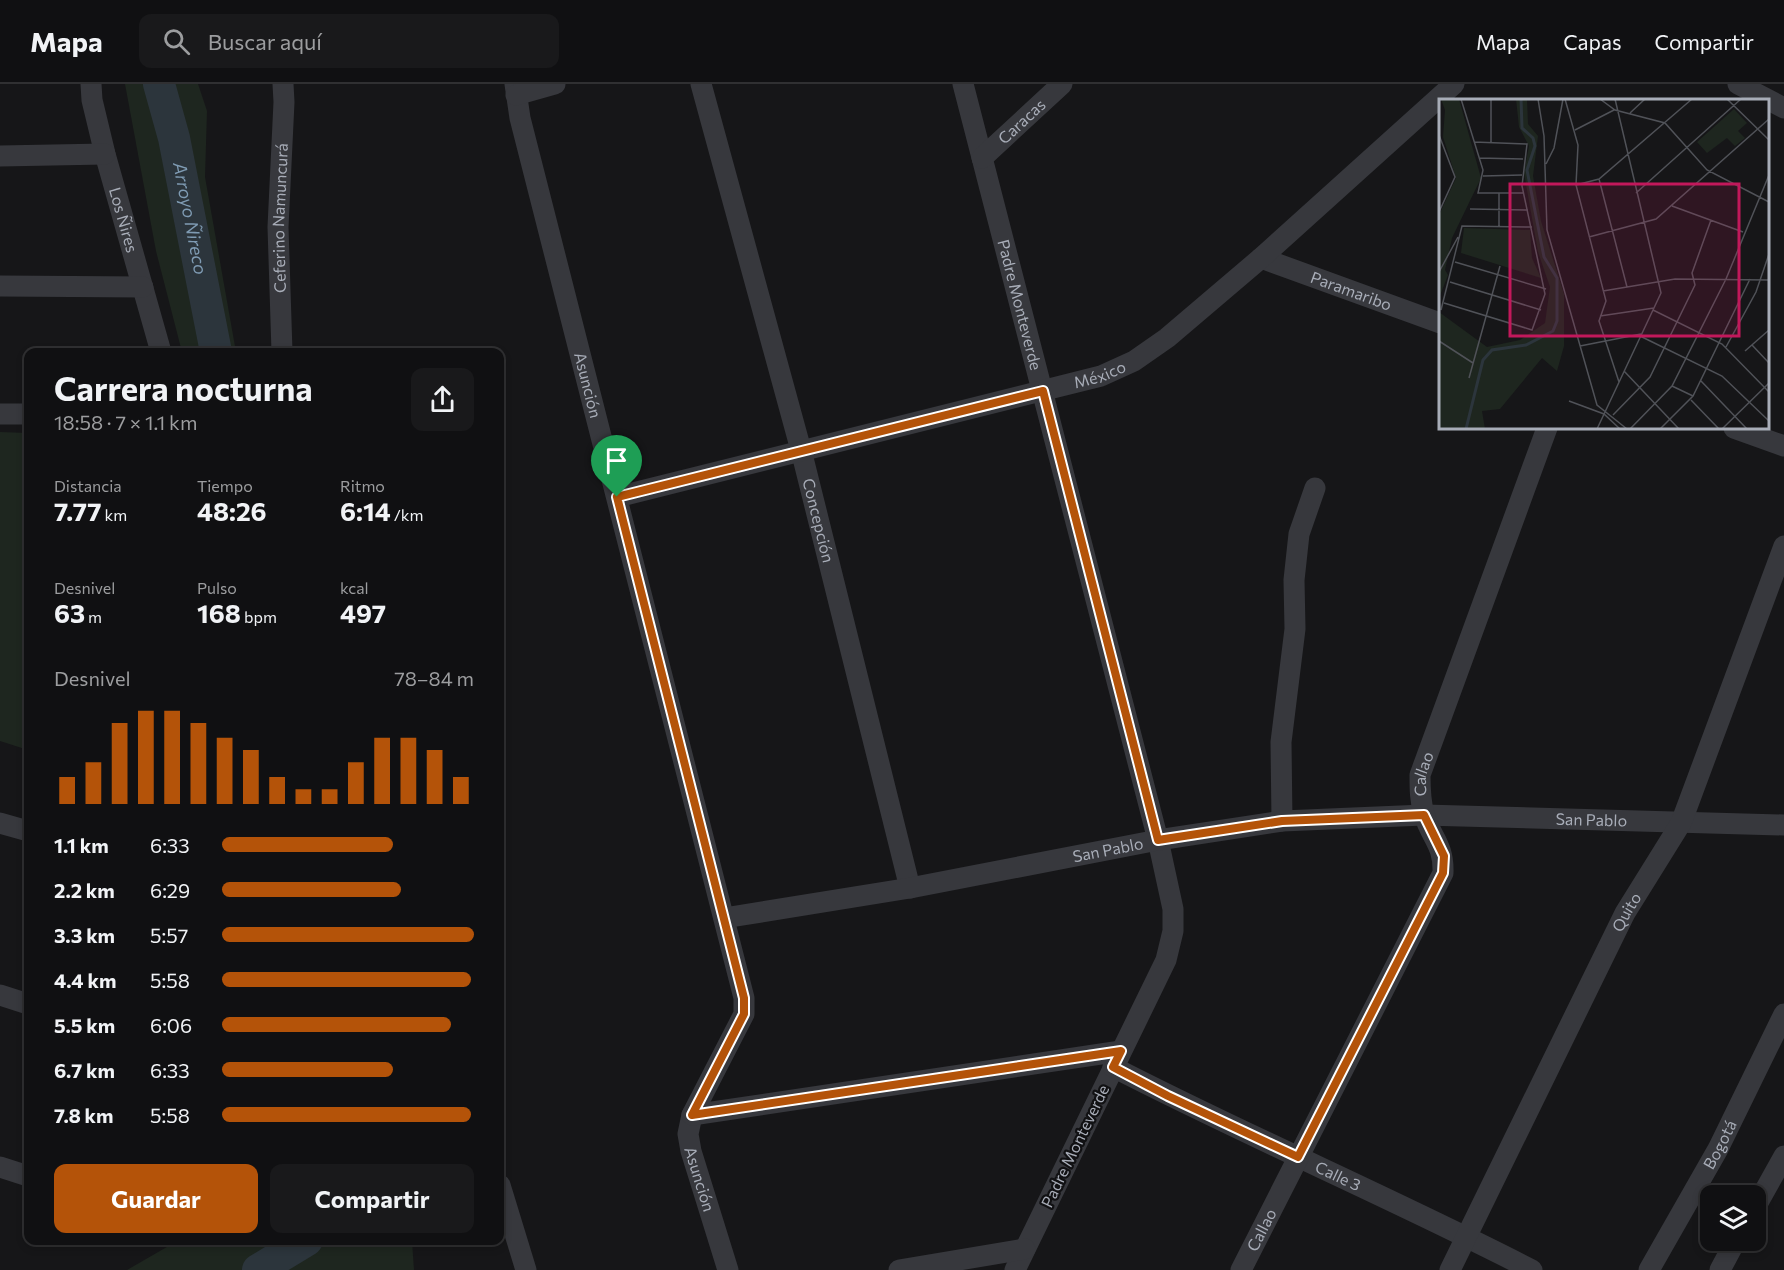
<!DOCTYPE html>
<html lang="es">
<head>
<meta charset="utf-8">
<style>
	:root { --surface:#101012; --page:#19191b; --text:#f1f3f6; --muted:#9c9d9f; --line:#303032; --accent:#b45309 }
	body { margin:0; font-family:Commissioner,sans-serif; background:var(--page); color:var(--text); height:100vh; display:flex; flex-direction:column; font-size:22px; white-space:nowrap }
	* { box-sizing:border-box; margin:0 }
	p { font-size:20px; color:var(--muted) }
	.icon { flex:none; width:33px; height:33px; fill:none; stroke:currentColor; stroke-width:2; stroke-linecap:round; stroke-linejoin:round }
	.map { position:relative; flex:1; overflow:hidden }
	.details { position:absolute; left:24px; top:264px; width:480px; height:897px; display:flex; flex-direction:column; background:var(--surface); border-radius:12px; box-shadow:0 3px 9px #0003,0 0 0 2px var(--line) }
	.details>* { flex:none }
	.fabs { position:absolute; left:1700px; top:1101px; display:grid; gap:12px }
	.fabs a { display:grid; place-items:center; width:66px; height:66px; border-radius:12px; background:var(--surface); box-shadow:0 3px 9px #0003,0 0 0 2px var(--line); font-size:30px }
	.pin { position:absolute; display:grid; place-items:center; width:51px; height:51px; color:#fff; margin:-62px -26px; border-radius:50% 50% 50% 0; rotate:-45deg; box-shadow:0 0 6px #0007 }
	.pin .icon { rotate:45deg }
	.round { display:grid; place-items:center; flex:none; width:63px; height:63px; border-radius:12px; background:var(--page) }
	.overview { display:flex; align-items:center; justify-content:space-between; height:102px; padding:0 30px }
	h1 { font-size:33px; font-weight:700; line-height:45px }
	.metrics { display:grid; grid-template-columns:repeat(3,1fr); gap:9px; height:102px; padding:6px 30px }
	.metrics div { display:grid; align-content:center }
	.metrics b { font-size:26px; font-weight:700 }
	.metrics small { font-size:16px; font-weight:400 }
	.metrics p { font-size:16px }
	.chart { height:168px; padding:12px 30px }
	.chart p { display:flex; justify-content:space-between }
	.chart svg { width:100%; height:108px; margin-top:6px; stroke:var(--accent); stroke-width:6 }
	.action { display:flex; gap:12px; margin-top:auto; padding:12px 30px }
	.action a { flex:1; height:69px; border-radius:12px; background:var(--accent); color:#fff; font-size:24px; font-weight:700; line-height:69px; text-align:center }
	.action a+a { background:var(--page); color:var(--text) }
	ul { padding:0 30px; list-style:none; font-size:20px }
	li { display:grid; grid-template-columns:96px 72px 1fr; align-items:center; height:45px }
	li i { height:15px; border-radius:8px; background:var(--accent) }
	header { display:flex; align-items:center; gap:36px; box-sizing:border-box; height:84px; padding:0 30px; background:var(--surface); border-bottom:2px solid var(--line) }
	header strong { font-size:28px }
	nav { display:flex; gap:33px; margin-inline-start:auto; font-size:21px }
	.search { width:420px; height:54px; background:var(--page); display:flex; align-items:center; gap:15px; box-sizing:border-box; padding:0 21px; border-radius:12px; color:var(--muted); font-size:22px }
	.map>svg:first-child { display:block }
	.green { fill:#1e261f }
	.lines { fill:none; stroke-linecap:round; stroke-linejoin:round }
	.river { stroke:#2c353c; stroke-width:32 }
	.minor { stroke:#37383d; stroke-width:21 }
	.route-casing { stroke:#fff; stroke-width:12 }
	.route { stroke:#b45309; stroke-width:8 }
	.labels { text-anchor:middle; stroke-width:4.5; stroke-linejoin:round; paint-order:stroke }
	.street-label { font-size:16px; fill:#a8adb8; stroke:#111113 }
	.water-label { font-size:18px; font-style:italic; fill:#7f9bb3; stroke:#111113 }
	.inset-river { fill:none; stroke:#2c353c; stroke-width:3 }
	.inset-road { fill:none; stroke:#505258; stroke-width:1.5 }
	.view { fill:#c2185b; fill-opacity:0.15; stroke:#c2185b; stroke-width:3 }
	.inset-edge { fill:none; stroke:#a8adb8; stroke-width:3 }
</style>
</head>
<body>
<header>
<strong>Mapa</strong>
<div class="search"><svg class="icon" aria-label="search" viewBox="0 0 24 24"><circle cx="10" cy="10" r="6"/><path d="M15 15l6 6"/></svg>Buscar aquí</div>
<nav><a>Mapa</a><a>Capas</a><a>Compartir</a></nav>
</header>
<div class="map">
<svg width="1784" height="1186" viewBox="0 0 1784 1186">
	<rect width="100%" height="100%" fill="#161618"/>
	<g class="green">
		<polygon points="125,0 198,0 207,27 205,93 236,268 182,268 156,167"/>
		<polygon points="0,348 28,349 28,666 0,657"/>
		<polygon points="179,1156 412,1157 414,1186 127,1186"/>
	</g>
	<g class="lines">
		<g class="river">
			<path id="s1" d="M159 0 174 54 216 268"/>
			<polyline points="258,1186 307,1156"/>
		</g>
		<g class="minor">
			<path id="s2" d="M91 0 92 16 105 70 161 268"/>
			<path id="s3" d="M515 0 520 34 744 914V930L692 1031 688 1050 691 1067 728 1186"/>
			<path id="s4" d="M701 0 801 366 910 804"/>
			<path id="s5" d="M963 0 1158 756 1173 825V847L1166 876 1015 1186"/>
			<polyline points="1738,0 1784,24"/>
			<polyline points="516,11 555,0"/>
			<polyline points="0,72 105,70"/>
			<path id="s6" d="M982 74 1062 0"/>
			<path id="s7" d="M1261 174 1440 239"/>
			<polyline points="0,202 143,203"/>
			<path id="s8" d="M282 268 278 143 284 18 283 0"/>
			<polyline points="0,330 28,330"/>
			<polyline points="1734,344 1784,362"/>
			<path id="s9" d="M617 413 1101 292 1134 277 1167 254 1261 174 1454 0"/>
			<polyline points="1282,737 1281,658 1295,545 1294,496 1299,450 1315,404"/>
			<polyline points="0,739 28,747"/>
			<path id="s10" d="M724 834 910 804 1158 756 1282 737 1424 731 1784 741"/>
			<polyline points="0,911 28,920"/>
			<path id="s11" d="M1113 983C1251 1054 1394 1115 1532 1186"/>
			<polyline points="692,1031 1121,967"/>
			<polyline points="0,1083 28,1092"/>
			<polyline points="500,1101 526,1186"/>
			<polyline points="1755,1124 1784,1072"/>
			<polyline points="899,1186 1025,1165"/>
			<path id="s12" d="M1241 1186 1443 789C1444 760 1431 754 1424 730 1420 717 1420 704 1420 691L1547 344"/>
			<path id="s13" d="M1450 1186 1625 829 1681 739 1784 462"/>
			<path id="s14" d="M1649 1186 1718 1065 1784 930"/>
			<polyline points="1720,1186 1736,1156"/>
		</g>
	</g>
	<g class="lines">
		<g class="route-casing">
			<polygon id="route" points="1043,307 1158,756 1282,737 1424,731 1444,772 1443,789 1298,1073 1168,1012 1113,983 1121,967 692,1031 744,930 744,914 617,413"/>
		</g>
		<use href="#route" class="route"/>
	</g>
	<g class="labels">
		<g class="street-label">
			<text dy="6" stroke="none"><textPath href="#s6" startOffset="54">Caracas</textPath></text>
			<text dy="6" stroke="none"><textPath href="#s8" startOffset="134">Ceferino Namuncurá</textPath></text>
			<text dy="6" stroke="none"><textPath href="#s2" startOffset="140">Los Ñires</textPath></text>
			<text dy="6" stroke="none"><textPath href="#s7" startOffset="96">Paramaribo</textPath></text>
			<text dy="6" stroke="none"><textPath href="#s5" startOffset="228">Padre Monteverde</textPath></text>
			<text dy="6" stroke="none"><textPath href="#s9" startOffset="498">México</textPath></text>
			<text dy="6" stroke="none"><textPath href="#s3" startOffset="310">Asunción</textPath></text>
			<text dy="6" stroke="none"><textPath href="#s4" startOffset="452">Concepción</textPath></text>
			<text dy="6" stroke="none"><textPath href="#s12" startOffset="549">Callao</textPath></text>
			<text dy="6" stroke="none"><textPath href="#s10" startOffset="876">San Pablo</textPath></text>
			<text dy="6" stroke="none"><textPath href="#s10" startOffset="390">San Pablo</textPath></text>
			<text dy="6" stroke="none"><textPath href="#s13" startOffset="399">Quito</textPath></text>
			<text dy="6" stroke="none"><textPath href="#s14" startOffset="144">Bogotá</textPath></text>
			<text transform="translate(1075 1062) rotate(-64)" y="6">Padre Monteverde</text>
			<text dy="6" stroke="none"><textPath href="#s11" startOffset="250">Calle 3</textPath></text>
			<text dy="6" stroke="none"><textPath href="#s3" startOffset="1138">Asunción</textPath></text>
			<text dy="6" stroke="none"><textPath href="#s12" startOffset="45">Callao</textPath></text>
		</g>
		<g class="water-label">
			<text dy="6" stroke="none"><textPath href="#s1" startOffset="138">Arroyo Ñireco</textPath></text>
		</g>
	</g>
	<g transform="translate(1439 15)">
		<rect width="330" height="330" fill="#161618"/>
		<path d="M2 0H20L42 79 13 139 6 171 9 176 0 199V116L17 79 4 38 6 11ZM77 0H88L89 25 99 37 94 77 102 122 125 195V247L118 272 103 259 61 310 43 312 46 330H0V213L48 248 81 241 106 224 111 188 99 153 85 74 90 47 80 28ZM295 10 308 24 299 32 306 39 296 47 288 39 268 54 258 43ZM25 129 91 131 93 159 102 179 22 154Z" fill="#1e261f"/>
		<path class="inset-river" d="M27 330 44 261 53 251 87 246 114 232 118 222V179L105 158 88 71 96 47 94 39 83 29 82 0"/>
		<path class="inset-road" d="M22 0 44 71 39 94H85M99 0 105 37 108 131 158 306 188 330M126 0 139 46 137 86 167 202 160 222 180 283M161 0 176 11 226 24 268 71 330 103M288 0 330 41M191 14 206 0M136 31 175 11M0 36 16 78 0 113M52 43V0M40 59 84 60M107 65 115 49 124 0M44 77 83 76M160 80 188 188M137 86 160 80 253 0M197 94 302 0M233 107 304 133M31 110 89 111M60 127V94M150 138 217 120 330 20M16 163 107 190M0 173 19 138M11 183 102 211M164 192 236 180 330 181M5 204 93 231 106 195 83 87 88 45 35 43M2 211 23 127 93 128M214 211 283 245 330 293M161 217 215 209M201 237 283 277 330 322M0 242 34 264M313 246 330 264M141 247 202 235M287 248 317 193 330 155M306 252 330 231M185 272 240 330M30 279 61 167M262 282 308 330M233 287 254 297M252 301 280 330M130 302 165 315 181 330M174 316 211 278 256 186 253 174 272 121M158 330 222 194 176 0M191 330 233 287 287 180 330 76M221 330 254 297 311 180M283 330 330 284"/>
		<path class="view" d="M71 85H300V237H71Z"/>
		<rect width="330" height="330" class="inset-edge"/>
	</g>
</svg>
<div class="fabs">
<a><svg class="icon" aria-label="layers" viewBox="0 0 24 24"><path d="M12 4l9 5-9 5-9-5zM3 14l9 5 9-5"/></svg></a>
</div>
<div class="pin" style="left:617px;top:413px;background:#1e9e55"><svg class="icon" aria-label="arrive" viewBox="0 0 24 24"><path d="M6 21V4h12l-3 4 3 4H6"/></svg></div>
<section class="details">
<div class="overview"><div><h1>Carrera nocturna</h1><p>18:58 · 7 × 1.1 km</p></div><a class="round"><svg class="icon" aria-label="share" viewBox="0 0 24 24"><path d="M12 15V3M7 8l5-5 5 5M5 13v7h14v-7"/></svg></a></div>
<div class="metrics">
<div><p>Distancia</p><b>7.77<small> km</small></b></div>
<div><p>Tiempo</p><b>48:26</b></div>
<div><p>Ritmo</p><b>6:14<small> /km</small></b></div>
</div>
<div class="metrics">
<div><p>Desnivel</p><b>63<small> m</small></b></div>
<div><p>Pulso</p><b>168<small> bpm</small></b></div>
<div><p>kcal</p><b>497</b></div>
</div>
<div class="chart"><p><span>Desnivel</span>78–84 m</p>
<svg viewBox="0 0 160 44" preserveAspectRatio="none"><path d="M5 44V33M15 44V27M25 44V11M35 44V6M45 44V6M55 44V11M65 44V17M75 44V22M85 44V33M95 44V38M105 44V38M115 44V27M125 44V17M135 44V17M145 44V22M155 44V33"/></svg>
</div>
<ul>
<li><b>1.1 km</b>6:33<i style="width:68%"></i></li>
<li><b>2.2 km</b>6:29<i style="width:71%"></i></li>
<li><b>3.3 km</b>5:57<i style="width:100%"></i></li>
<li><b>4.4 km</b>5:58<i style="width:99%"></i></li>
<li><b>5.5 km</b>6:06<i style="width:91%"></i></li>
<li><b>6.7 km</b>6:33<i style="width:68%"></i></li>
<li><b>7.8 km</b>5:58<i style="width:99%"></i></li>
</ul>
<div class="action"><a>Guardar</a><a>Compartir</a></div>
</section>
</div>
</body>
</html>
